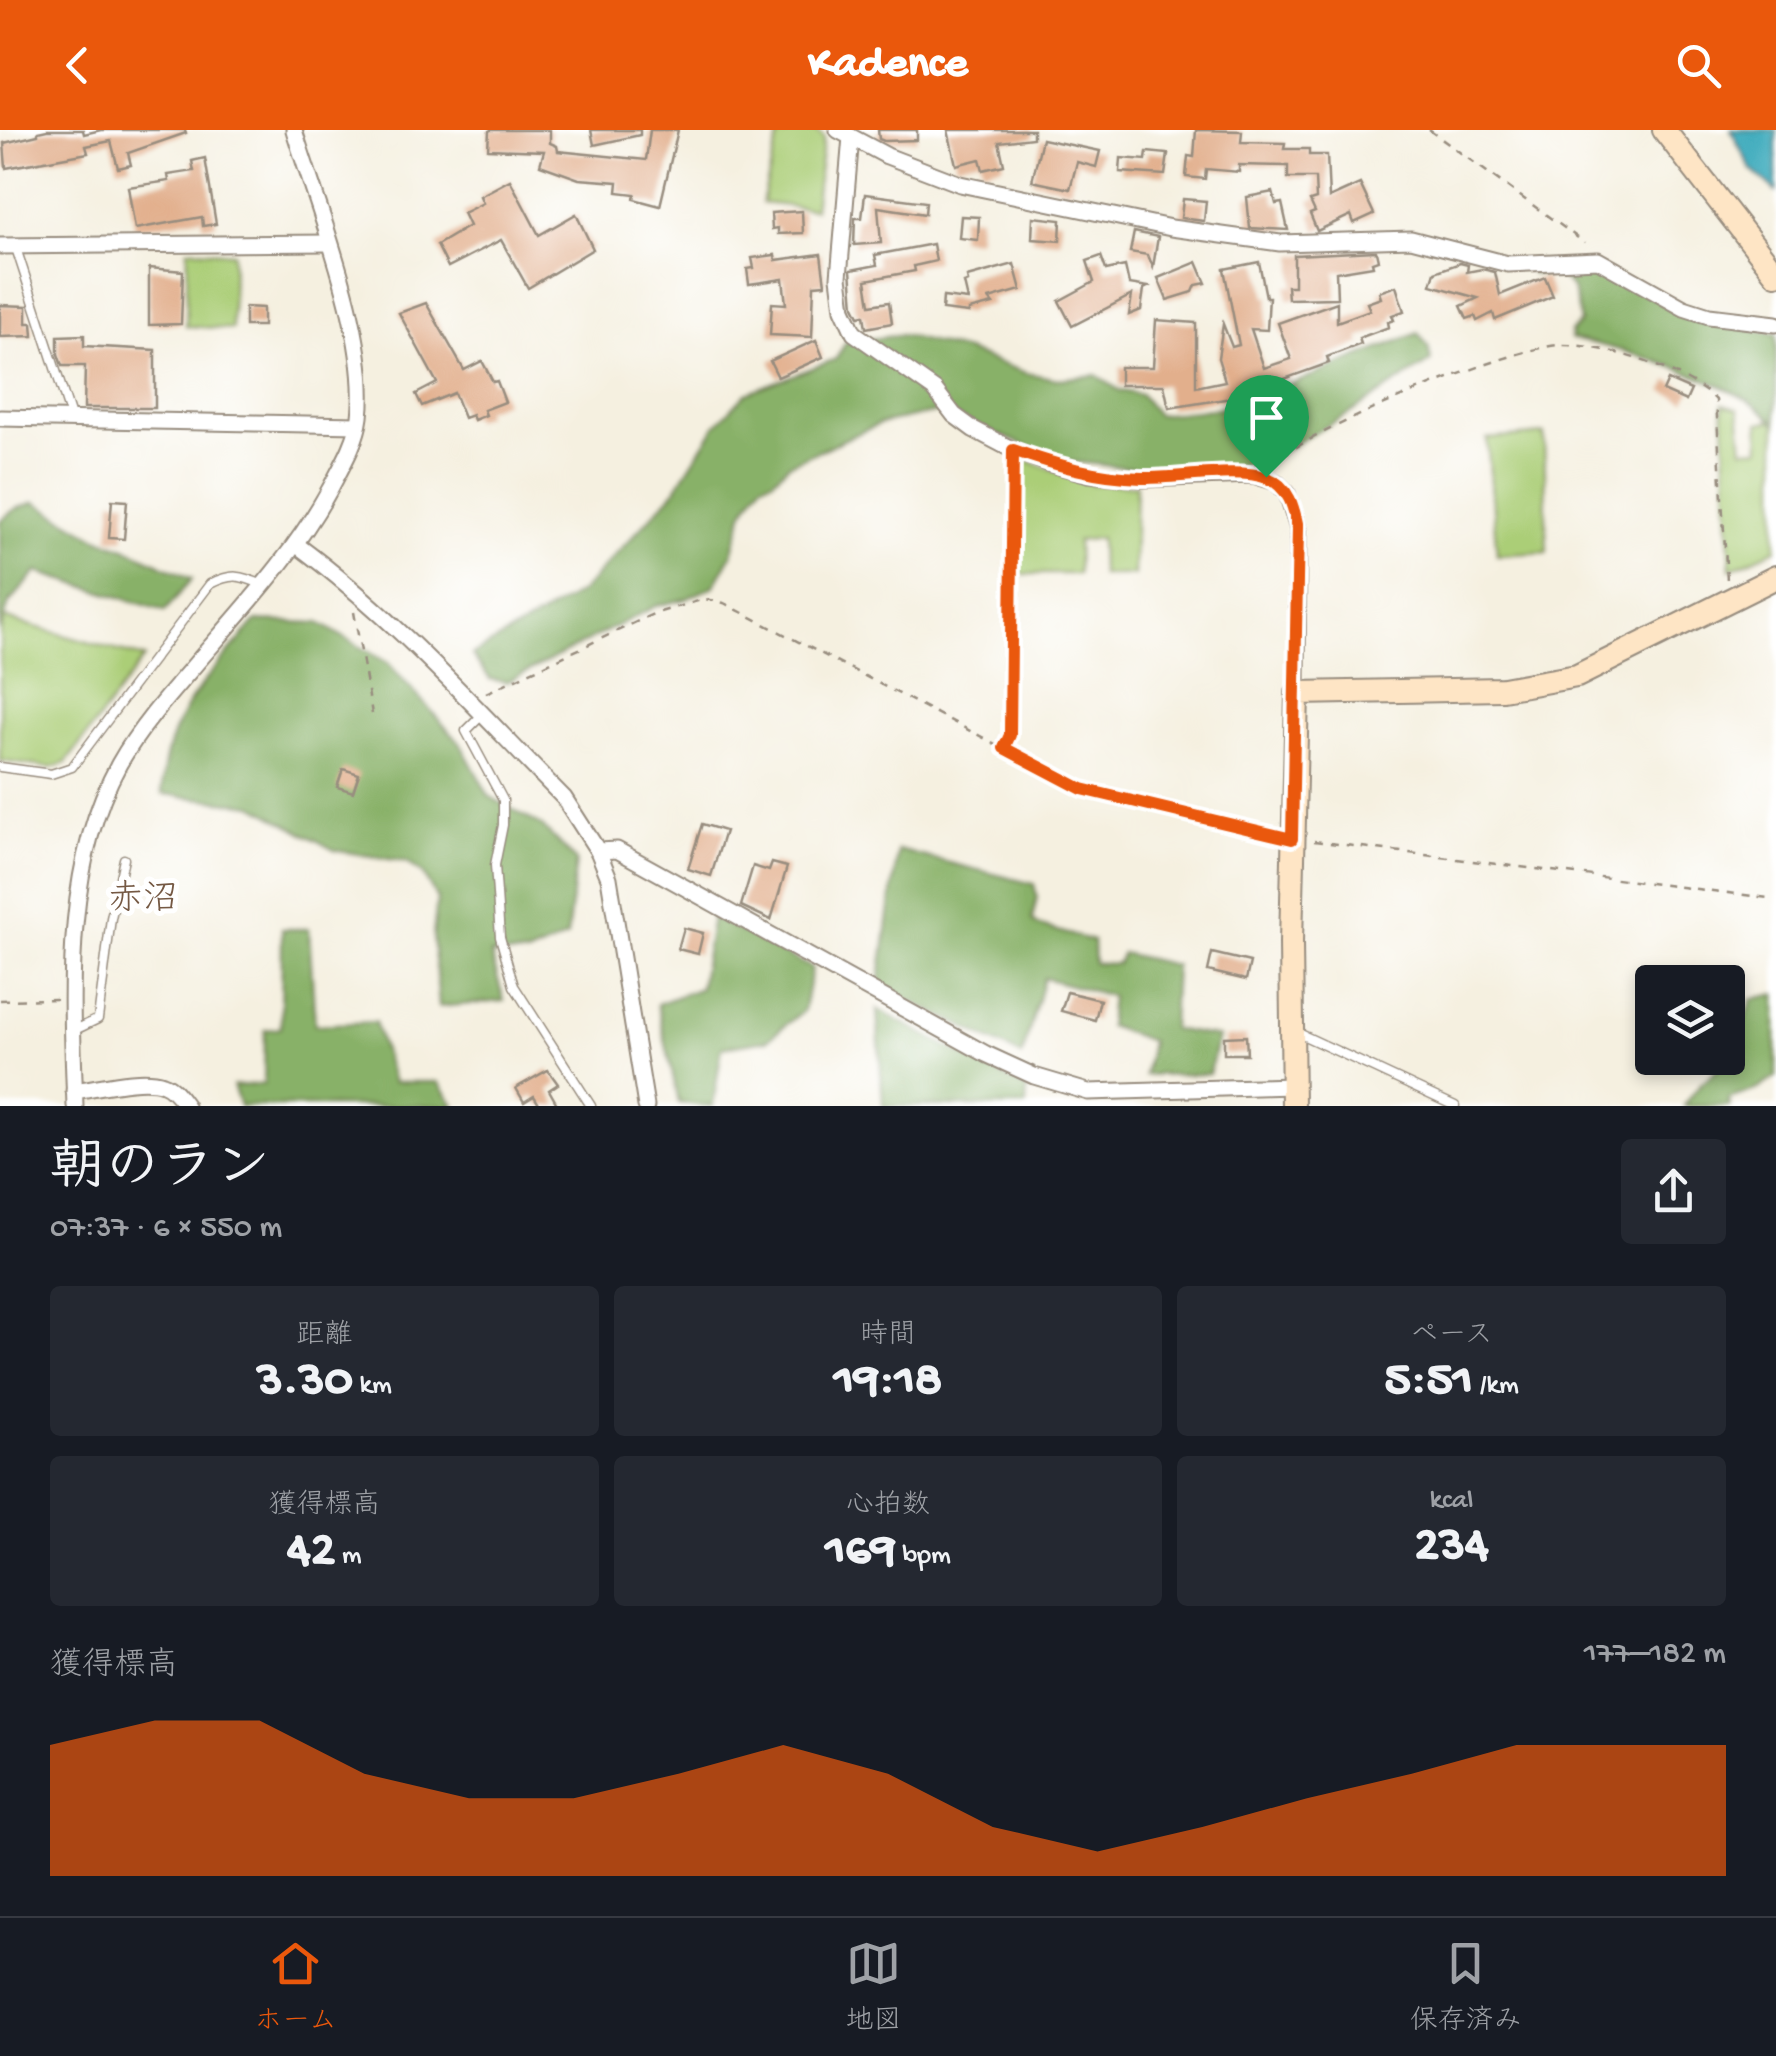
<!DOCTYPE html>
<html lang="ja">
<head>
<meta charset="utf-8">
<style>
	:root { --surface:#171b24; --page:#242831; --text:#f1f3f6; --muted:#9ea1a6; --line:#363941; --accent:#ea580c }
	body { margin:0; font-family:"Gochi Hand","Klee One",sans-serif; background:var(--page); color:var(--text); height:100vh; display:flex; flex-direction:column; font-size:38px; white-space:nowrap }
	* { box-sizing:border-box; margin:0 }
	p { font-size:32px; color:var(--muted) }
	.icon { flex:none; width:55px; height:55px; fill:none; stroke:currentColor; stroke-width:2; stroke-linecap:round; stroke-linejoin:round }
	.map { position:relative; height:976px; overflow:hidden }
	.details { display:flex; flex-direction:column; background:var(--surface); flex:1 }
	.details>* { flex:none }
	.tools { position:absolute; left:1635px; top:835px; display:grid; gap:20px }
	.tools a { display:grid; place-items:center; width:110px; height:110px; border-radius:10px; background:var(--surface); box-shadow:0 5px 15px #0003; font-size:50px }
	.pin { position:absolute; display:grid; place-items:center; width:85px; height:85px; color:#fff; margin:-102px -42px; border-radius:50% 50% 50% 0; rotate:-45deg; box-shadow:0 0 10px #0007 }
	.pin .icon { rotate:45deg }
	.round { display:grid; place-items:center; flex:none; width:105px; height:105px; border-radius:10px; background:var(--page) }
	.headline { display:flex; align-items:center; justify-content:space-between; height:170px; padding:0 50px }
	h1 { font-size:55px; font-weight:800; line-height:75px }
	.stats { display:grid; grid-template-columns:repeat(3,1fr); gap:15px; height:170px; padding:10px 50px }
	.stats div { display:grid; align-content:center; border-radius:10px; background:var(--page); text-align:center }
	.stats b { font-size:50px; font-weight:800 }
	.stats small { font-size:28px; font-weight:400 }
	.stats p { font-size:28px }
	.chart { height:280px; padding:20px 50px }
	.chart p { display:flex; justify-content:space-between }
	.chart svg { width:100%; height:180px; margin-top:10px; fill:var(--accent); opacity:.7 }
	header { display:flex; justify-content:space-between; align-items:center; height:130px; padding:0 50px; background:var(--accent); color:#fff; font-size:45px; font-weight:800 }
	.tab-bar { display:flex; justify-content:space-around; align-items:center; height:140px; border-top:2px solid var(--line); background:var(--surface); font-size:28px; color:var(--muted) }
	.tab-bar a { display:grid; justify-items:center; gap:5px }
	.tab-bar .on { color:var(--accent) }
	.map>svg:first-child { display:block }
	.green { fill:#abce77; stroke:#737c4a; stroke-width:2.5 }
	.forest { fill:#88b168; stroke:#626e43; stroke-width:2.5 }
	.water { fill:#3facbd; stroke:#3d6b6e; stroke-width:2.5 }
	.building { fill:#e2af8c }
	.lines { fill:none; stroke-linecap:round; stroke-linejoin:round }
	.lane-casing { stroke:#988d7f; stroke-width:11 }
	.street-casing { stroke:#988d7f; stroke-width:19 }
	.secondary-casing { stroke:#988d7f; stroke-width:26 }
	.path { stroke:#988d7f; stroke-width:2.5; stroke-dasharray:8 8; stroke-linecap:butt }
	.lane { stroke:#fff; stroke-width:8 }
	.street { stroke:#fff; stroke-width:15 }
	.secondary { stroke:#fee5c5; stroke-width:22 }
	.route-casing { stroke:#fff; stroke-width:20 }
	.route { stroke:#ea580c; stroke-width:12 }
	.labels { text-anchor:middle; stroke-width:10; stroke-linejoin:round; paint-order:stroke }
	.quarter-label { font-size:35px; fill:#755944; stroke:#fff }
</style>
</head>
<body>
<header><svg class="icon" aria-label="back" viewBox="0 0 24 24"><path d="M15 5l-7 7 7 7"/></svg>Kadence<svg class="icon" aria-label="search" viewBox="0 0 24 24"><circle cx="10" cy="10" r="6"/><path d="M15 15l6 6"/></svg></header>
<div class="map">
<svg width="1776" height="976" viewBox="0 0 1776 976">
	<rect width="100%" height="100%" fill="#fff"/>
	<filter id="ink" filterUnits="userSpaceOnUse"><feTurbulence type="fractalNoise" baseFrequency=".01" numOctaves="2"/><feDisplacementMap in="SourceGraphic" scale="20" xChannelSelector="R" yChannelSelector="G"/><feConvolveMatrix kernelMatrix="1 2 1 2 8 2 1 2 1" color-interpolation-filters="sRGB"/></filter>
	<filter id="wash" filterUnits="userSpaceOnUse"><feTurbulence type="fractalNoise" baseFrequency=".0048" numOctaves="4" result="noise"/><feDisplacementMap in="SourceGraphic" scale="40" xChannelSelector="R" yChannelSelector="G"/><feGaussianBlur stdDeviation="2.25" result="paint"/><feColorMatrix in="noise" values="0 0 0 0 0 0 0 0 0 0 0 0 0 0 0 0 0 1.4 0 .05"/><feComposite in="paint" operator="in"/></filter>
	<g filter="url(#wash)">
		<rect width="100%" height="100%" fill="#f5f0e0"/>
		<g class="green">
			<polygon points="780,0 815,0 824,7 814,79 762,73"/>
			<polygon points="188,119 233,123 232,199 186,196"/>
			<polygon points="1723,274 1739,279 1743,319 1760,318 1759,293 1775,290 1776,294 1776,419 1731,439"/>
			<polygon points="1544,304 1547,422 1497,425 1487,309"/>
			<polygon points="1017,327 1091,354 1136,355 1134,445 1101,445 1100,408 1077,411 1078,444 1016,444"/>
			<polygon points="4,488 144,528 66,633 51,638 0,631 0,502"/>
		</g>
		<g class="forest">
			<path d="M1568 135 1600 138 1692 189 1776 204V294C1746 254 1620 217 1571 209V202L1580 193C1574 157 1573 143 1532 144L1531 139Z"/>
			<polygon points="1418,203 1428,216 1431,231 1347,285 1258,334 1163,341 1062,331 942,281 879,294 789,334 773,350 762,353 744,381 732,424 714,456 686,469 656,476 507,552 490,549 472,525 582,461 673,363 716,295 746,263 836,229 846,212 902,205 966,221 1026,243 1058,249 1096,245 1119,260 1141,265 1157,285 1238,276"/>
			<polygon points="35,372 97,408 128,419 192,449 165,481 37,442 9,473 0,502 0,391 15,379"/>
			<path d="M256 491 319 493 388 533 460 613 489 666 542 696 576 731 567 807 527 825 491 824 504 871 439 877 433 806 437 769 423 744 407 732 334 720 253 675 162 664C162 587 209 547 256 491Z"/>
			<polygon points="898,720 1034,754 1037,767 1032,790 1037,795 1093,811 1094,833 1117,834 1122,823 1175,835 1172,899 1218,907 1209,944 1145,945 1151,911 1108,896 1111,866 1044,848 1022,926 879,855"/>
			<polygon points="712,787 812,838 804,880 767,910 722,917 713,976 679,973 657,874 700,858"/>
			<polygon points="282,799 309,799 315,895 375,892 393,952 438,952 455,976 240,976 233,956 264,954 265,900 281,898"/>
			<polygon points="1776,864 1776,947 1758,959 1729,969 1730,976 1684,976 1700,954 1735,925 1752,869"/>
			<polygon points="877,879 1027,959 1026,976 883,976"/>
		</g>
		<polygon class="water" points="1731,0 1776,0 1776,62 1751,39"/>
		<g id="blocks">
			<g class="building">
				<polygon points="47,0 83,0 84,4 101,0 185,0 186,3 128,23 131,35 118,38 111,11 86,16 88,23 6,38 4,13 38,5 38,2"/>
				<polygon points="550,0 550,13 557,16 558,21 646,30 650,0 678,0 660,76 634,69 635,64 617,62 618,52 579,49 540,35 544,21 488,19 489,1 491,0"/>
				<polygon points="591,0 640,0 640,5 594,15"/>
				<polygon points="878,0 917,0 917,10 884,11 879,9"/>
				<polygon points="948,0 1033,0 1033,8 999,12 1004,35 983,40 980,29 956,35"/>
				<polygon points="1196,0 1242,1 1241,12 1285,13 1284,19 1309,19 1309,25 1327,25 1329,68 1360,54 1374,84 1354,93 1351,85 1317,101 1310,84 1315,82 1310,71 1316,69 1315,48 1288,48 1288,36 1239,35 1239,42 1206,39 1205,49 1186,47 1188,26 1194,27"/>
				<polygon points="1042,9 1100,21 1096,37 1077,32 1070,59 1032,51"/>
				<polygon points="1147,22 1168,24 1165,45 1120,42 1121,28 1146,30"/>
				<polygon points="205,28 216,94 203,96 202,87 135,99 128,57 169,51 168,45 194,41 192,31"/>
				<polygon points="510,50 539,105 576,84 593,119 528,158 501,110 448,137 437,115 469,96 463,83 483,73 480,66"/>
				<polygon points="1273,62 1276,74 1282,73 1288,100 1250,98 1247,67"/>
				<polygon points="865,64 926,72 925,84 878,77 881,113 854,115 855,88 862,88"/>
				<polygon points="1183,69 1206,71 1204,91 1181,88"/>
				<polygon points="802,81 803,103 778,104 778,98 772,99 771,83"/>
				<polygon points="961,86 979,87 978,110 959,108"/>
				<polygon points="1033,87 1061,90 1060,111 1032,109"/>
				<polygon points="1134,102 1158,107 1153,137 1148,125 1130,122"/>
				<polygon points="933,114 936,131 914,136 915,141 866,150 870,175 889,172 892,193 866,198 864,185 859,186 854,176 851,140 877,135 875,125"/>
				<polygon points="1376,121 1378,130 1372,132 1373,136 1336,142 1337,168 1288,169 1287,156 1294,156 1294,125"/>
				<polygon points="821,124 825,154 814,155 812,207 770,205 772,173 786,174 783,149 749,154 747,139 754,138 752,128 775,125 776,130"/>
				<polygon points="1101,126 1106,140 1125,136 1129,154 1148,157 1144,159 1141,180 1129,185 1132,165 1072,196 1059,171 1094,152 1087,131"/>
				<polygon points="1197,132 1206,153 1196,155 1193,162 1167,170 1158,148"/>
				<polygon points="1259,132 1266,167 1269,167 1267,200 1251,199 1264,238 1291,229 1278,193 1337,172 1337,192 1370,180 1367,173 1381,168 1379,162 1396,156 1404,181 1392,185 1394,190 1388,192 1389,197 1359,208 1361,214 1327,227 1329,233 1231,268 1169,278 1164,255 1120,255 1120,237 1153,237 1156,190 1196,193 1196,257 1225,251 1218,228 1223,194 1232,217 1239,215 1224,139"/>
				<polygon points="1460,133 1468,135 1467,142 1482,139 1495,142 1500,165 1545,147 1553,166 1495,190 1493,183 1477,191 1475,186 1467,189 1461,176 1478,168 1431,155 1435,142"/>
				<polygon points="1014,134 1021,160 989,169 993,174 969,180 969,183 942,180 943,167 968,170 964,153 968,152 967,147"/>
				<polygon points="149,138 183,141 181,194 149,195"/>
				<polygon points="426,173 464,240 482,231 493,252 497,251 505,272 484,280 486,285 474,290 472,285 464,288 454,263 422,276 416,264 437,253 399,183"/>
				<polygon points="0,175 27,176 27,193 32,193 33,206 0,207"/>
				<polygon points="245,177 263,178 263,196 245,196"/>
				<polygon points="84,205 84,216 155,220 155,278 84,278 85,236 62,236 58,224 58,206"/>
				<polygon points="816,210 823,227 778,247 770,231"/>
				<polygon points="1668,250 1691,260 1686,271 1663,261"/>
				<polygon points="112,370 127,371 124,409 109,408"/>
				<polygon points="343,639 359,644 353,662 337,657"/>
				<polygon points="702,694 725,701 711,746 688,739"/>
				<polygon points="772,733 787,737 771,790 741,776 753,736 769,741"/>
				<polygon points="684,798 703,803 698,824 678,819"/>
				<polygon points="1212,823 1250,832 1246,850 1208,841"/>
				<polygon points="1067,862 1100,870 1095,890 1061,881"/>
				<polygon points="1246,906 1247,924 1224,924 1224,907"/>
				<polygon points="548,940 558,954 549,960 558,976 540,976 534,966 524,972 516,958"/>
			</g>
		</g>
	</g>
	<g filter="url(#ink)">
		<use href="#blocks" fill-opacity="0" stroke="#988d7f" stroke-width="2.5"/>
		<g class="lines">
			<g class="lane-casing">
				<g id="lane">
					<polyline points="15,115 71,287"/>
					<polyline points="483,584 466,601 503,670 503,695 495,735 500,807 514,856 591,976"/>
					<path d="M0 637 51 644 72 637 210 454C232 443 240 445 263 455"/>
					<polyline points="75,900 98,889 111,788 124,729"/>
					<polyline points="1296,902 1455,976"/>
				</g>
			</g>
			<g class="street-casing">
				<g id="street">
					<polyline points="838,0 887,26 960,54 1171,98 1280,113 1411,109 1508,134 1598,130 1684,178 1709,186 1776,194"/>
					<polyline points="851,7 839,147 843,179 854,203 935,260 954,285 973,299 1013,320 1047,333 1089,344 1143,349 1253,345 1276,352 1287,363 1298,398 1297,563"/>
					<polyline points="0,116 329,113"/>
					<polyline points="0,288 358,295"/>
					<path d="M297 415C398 490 476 579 564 668L598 721 609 748 646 976"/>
					<polyline points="598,721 617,720 986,924 1034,946 1088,962 1293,956"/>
					<path d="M74 961C97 958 142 946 163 954 173 957 180 968 186 976"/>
					<path d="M75 976C71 863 63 736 119 634 139 599 166 568 193 537 242 480 295 424 331 357 342 336 357 311 360 287 370 207 318 79 294 0"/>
				</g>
			</g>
			<g class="secondary-casing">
				<g id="secondary">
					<polyline points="1664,0 1776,144"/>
					<polyline points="1293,976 1291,813 1297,563 1503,559 1577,546 1776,447"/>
				</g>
			</g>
			<g class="path">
				<polyline points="1429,0 1585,113"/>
				<path d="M1270 336C1298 304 1513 217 1559 215 1602 213 1685 240 1716 270L1727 451"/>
				<polyline points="354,482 372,584"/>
				<polyline points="486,563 653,484 705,469 724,473 1082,659 1272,704"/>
				<polyline points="1005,618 1010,605 1013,337"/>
				<polyline points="1314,711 1768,768"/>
				<polyline points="0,870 58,869"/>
			</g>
			<use href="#lane" class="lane"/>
			<use href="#street" class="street"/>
			<use href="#secondary" class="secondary"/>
		</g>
	</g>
	<g class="lines" filter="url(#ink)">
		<g class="route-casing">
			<path id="route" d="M1013 320C1056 335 1096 347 1142 348 1175 349 1239 337 1267 348 1289 356 1294 378 1298 398L1292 709 1082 659 1004 618 1010 605Z"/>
		</g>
		<use href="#route" class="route"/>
	</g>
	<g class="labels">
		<g class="quarter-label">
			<text x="143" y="778">赤沼</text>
		</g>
	</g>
</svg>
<div class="tools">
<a><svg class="icon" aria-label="layers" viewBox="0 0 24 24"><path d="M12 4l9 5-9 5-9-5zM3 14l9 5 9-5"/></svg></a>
</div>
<div class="pin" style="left:1266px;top:347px;background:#1e9e55"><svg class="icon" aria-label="arrive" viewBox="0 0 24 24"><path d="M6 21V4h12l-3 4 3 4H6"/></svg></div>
</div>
<section class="details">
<div class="headline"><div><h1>朝のラン</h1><p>07:37 · 6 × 550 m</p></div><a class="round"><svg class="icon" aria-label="share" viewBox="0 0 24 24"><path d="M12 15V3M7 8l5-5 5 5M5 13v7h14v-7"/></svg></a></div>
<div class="stats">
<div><p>距離</p><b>3.30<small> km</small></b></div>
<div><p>時間</p><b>19:18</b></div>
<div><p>ペース</p><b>5:51<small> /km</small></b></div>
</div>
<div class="stats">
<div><p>獲得標高</p><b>42<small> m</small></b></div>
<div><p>心拍数</p><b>169<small> bpm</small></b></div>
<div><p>kcal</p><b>234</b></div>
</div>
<div class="chart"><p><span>獲得標高</span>177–182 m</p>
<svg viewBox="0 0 160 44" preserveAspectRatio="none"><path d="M0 44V12L10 6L20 6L30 19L40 25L50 25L60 19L70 12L80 19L90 32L100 38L110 32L120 25L130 19L140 12L150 12L160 12V44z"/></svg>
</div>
</section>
<nav class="tab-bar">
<a class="on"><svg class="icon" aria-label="home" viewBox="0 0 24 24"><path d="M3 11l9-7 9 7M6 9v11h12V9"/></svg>ホーム</a>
<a><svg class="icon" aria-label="map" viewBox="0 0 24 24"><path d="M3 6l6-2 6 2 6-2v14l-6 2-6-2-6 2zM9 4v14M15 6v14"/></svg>地図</a>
<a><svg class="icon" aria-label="saved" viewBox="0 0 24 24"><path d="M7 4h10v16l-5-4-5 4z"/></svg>保存済み</a>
</nav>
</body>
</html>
